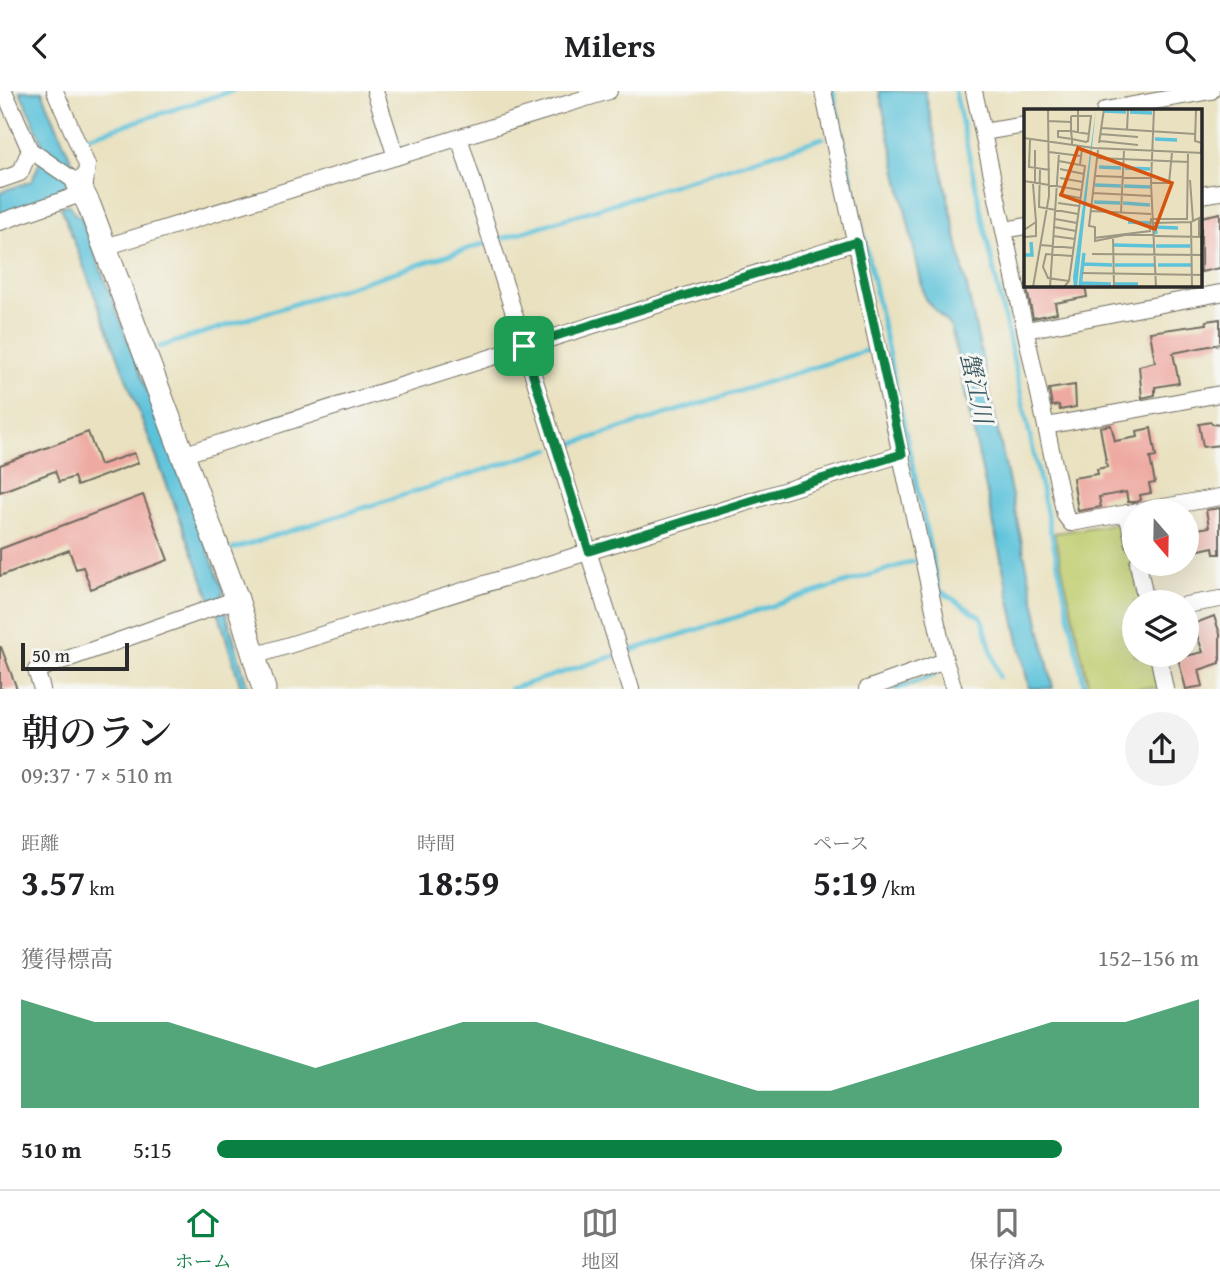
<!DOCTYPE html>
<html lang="ja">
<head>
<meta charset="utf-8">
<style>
	:root { --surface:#fff; --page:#f2f2f2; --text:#202124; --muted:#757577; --line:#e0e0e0; --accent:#0b8043 }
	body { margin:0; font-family:"Gentium Book Plus","Noto Serif JP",serif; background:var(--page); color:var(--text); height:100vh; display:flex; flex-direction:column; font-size:26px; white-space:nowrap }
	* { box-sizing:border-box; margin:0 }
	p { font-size:23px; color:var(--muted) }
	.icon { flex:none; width:38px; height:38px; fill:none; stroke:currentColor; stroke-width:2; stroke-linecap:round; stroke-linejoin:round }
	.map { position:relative; height:598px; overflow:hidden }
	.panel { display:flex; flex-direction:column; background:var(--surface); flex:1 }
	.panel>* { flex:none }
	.needle { width:46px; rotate:160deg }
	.fabs { position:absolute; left:1122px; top:408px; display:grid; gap:14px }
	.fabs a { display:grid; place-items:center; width:77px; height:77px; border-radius:50%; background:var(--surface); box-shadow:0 7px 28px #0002; font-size:35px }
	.scale { position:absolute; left:21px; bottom:18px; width:108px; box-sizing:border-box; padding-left:7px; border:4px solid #2b2b2b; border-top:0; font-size:19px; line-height:24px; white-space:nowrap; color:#2b2b2b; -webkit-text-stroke:5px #f6f6f2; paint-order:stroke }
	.pin { position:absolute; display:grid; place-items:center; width:60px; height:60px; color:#fff; margin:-30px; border-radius:14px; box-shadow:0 4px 10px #0006 }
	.round { display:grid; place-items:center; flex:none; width:74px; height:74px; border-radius:37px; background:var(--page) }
	.headline { display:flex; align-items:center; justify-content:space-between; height:119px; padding:0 21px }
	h1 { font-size:38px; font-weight:600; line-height:52px }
	.stats { display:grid; grid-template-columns:repeat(3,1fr); gap:10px; height:119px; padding:7px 21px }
	.stats div { display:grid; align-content:center }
	.stats b { font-size:35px; font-weight:600 }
	.stats small { font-size:19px; font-weight:400 }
	.stats p { font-size:19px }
	.chart { height:196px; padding:14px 21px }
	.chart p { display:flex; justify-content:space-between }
	.chart svg { width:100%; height:126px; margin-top:7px; fill:var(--accent); opacity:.7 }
	ul { padding:0 21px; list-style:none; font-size:23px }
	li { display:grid; grid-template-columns:112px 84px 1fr; align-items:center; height:52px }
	li i { height:18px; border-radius:9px; background:var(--accent) }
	header { display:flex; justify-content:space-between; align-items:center; height:91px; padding:0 21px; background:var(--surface); font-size:32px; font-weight:600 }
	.dock { display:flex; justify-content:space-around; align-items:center; height:98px; border-top:2px solid var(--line); background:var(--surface); font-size:19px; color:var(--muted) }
	.dock a { display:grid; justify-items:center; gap:4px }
	.dock .selected { color:var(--accent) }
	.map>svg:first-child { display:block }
	.green { fill:#c0cd6f; stroke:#767c4d; stroke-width:2 }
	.water { fill:#5cc2da; stroke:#447682; stroke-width:2 }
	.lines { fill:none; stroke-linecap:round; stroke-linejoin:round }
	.stream { stroke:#5cc2da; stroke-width:4.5 }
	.building { fill:#eeaaa2 }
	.street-casing { stroke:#6e6b5f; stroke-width:18 }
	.secondary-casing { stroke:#6e6b5f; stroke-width:25 }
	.street { stroke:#fff; stroke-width:16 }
	.secondary { stroke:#fff; stroke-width:23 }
	.route-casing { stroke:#fff; stroke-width:14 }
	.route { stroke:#0b8043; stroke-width:9 }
	.labels { text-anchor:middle; stroke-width:6; stroke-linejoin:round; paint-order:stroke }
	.water-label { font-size:24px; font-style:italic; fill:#3a5860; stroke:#f6f6f2 }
	.inset-river { fill:none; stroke:#5cc2da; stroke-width:3.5 }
	.inset-road { fill:none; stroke:#9d9884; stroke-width:2 }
	.view { fill:#d5540f; fill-opacity:0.15; stroke:#d5540f; stroke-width:3.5 }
	.inset-edge { fill:none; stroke:#2b2b2b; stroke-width:3.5 }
</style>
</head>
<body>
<header><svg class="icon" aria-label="back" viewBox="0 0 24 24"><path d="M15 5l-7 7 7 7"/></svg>Milers<svg class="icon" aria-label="search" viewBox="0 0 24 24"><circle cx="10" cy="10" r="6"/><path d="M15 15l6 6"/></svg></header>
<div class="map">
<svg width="1220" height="598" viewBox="0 0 1220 598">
	<rect width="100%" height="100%" fill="#f6f6f2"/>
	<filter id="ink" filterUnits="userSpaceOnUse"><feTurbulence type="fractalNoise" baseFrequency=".0143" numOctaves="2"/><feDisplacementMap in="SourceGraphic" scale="14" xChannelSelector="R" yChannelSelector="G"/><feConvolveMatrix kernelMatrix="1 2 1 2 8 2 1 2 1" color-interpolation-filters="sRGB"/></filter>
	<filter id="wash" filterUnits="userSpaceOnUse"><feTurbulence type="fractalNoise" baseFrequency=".00686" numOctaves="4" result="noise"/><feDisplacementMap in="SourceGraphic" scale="28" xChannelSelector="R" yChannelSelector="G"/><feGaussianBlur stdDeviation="1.57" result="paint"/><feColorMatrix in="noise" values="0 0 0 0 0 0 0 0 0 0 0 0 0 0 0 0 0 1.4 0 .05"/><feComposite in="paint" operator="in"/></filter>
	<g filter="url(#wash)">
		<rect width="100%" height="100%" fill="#e9e1bf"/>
		<polygon class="green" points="1120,432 1125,437 1141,511 1134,511 1134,564 1153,564 1160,597 1089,597 1054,442"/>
		<g class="water">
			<polygon points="20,0 42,0 74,76 64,102 0,124 0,101 32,90 45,58"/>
			<polygon points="879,0 925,0 1053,597 1029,597 951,236 925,208"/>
			<polygon points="69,113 76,125 80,124 224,501 220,507 214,509 210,507 61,116"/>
			<polygon points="225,518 248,597 241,597 218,520"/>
		</g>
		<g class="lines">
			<g class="stream">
				<polyline points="833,0 939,499 982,527 999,586"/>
				<polyline points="955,0 1085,598"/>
				<polyline points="0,14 2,19 0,20"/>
				<polyline points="84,47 232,0"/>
				<polyline points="497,149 823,47"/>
				<polyline points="159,256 486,152"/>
				<polyline points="563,356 868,259"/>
				<polyline points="233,458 550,358"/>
				<polyline points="626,561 914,470"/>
				<polyline points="510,598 614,565"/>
				<polyline points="896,598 935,584"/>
			</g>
		</g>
		<g id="blocks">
			<g class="building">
				<polygon points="1220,122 1220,177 1201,181 1201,126"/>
				<polygon points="1026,194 1085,194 1087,206 1055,212 1057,222 1033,227"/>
				<polygon points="1220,228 1220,253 1173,262 1179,292 1155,296 1155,304 1142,307 1139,275 1155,271 1150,241 1207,233 1206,230"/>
				<polygon points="1075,294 1076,316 1060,319 1059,314 1052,315 1049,298"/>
				<polygon points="1211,331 1212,333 1220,334 1220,354 1203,356 1199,333"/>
				<polygon points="1111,334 1115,350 1138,346 1137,340 1151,337 1156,366 1150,367 1155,392 1149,393 1151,402 1140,404 1141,409 1136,411 1128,411 1126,401 1099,406 1101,416 1078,420 1073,387 1098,383 1097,378 1107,376 1100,336"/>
				<polygon points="88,341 100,374 134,362 138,372 77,395 74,386 59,391 55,380 0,401 0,374"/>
				<polygon points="143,404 168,469 91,498 83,476 76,478 69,459 0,485 0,458"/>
				<polygon points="1220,417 1220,463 1214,463 1213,456 1186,462 1186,440 1209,436 1206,419"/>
				<polygon points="1214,525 1220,543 1220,572 1199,579 1203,595 1186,598 1178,567 1203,561 1193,533"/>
				<polygon points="0,556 1,556 17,598 0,598"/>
			</g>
		</g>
	</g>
	<g filter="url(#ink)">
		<use href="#blocks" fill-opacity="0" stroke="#6e6b5f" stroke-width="2"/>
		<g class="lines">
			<g class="street-casing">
				<g id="street">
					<polyline points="4,0 30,59 78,92"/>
					<polyline points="375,0 396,66"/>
					<polyline points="823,0 945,570 954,598"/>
					<polyline points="974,0 1065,424 1071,432 1134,421"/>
					<polyline points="1105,19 1211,0"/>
					<polyline points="983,41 1026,34"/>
					<polyline points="459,46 631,598"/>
					<polyline points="0,89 20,82 30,59"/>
					<polyline points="1201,104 1220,101"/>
					<polyline points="0,131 84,102 87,74 55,0"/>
					<polyline points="1004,139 1026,135"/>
					<polyline points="105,156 609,0"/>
					<polyline points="1026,239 1220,202"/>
					<polyline points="1046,335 1220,303"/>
					<polyline points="182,364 856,151"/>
					<polyline points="1141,420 1220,406"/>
					<polyline points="1127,422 1134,454"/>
					<polyline points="1138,472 1146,511"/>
					<polyline points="1186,514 1220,508"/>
					<polyline points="1158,564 1165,598"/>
					<polyline points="254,565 902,363"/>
					<polyline points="42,598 36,579 237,508"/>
					<polyline points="867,598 945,570"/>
				</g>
			</g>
			<g class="secondary-casing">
				<polyline id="secondary" points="78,92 89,114 237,508 264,598"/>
			</g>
			<use href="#street" class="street"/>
			<use href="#secondary" class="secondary"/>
		</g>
	</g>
	<g class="lines" filter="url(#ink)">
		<g class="route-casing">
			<polygon id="route" points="856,151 902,363 589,460 524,255"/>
		</g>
		<use href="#route" class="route"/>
	</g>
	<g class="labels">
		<g class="water-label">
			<text transform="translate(976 297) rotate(78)" y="8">蟹江川</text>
		</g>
	</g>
	<g transform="translate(1024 18)">
		<rect width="178" height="178" fill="#e9e1bf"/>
		<path d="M72 0 53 178H50L49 169Z" fill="#5cc2da"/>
		<path class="inset-river" d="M80 2 102 3M106 3 128 4M131 30 153 31M75 58 97 59M101 59 126 60M71 76 97 77M100 77 126 78M70 93 96 94M99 94 126 96M104 113 126 114M132 125 131 118 154 119M90 136 130 137M132 137H166M0 146H8L7 133M59 155 88 156M91 156H131M134 156H167M57 174 87 175M91 175H114M56 178 60 144"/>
		<path class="inset-road" d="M54 0V23M130 0 127 74 132 178M172 0 171 32 178 34 177 44M24 12 47 13M78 19 171 25M103 21 104 0M76 25 114 28M0 29 70 39 179 44M6 31 5 58 26 61M76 32 114 36M75 34 80 0M48 36V30L47 22V8L48 7H67L64 32 62 33 48 30 34 28V22H47L65 25M11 41V75M74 41 65 117 71 118V132L101 126H131M25 43 57 47M74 49 164 53M35 52 56 56M36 60 60 65M16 61 15 98 54 105M72 67 127 69M36 69 59 73M166 71 169 112M0 72 57 81M127 74H145L148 44M9 75 12 113M69 84 127 87M35 85 56 89M34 94 55 97M67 102 127 105M97 103 100 42M31 110 53 114M167 113 168 178M130 114 167 113 175 109V128M30 118 52 122M0 121 12 113V127L0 128M29 127 51 130M131 127 179 128M89 128 90 178M70 129 126 122 127 110H163L164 45M17 136 50 139M68 145 179 146M58 164 179 166M45 172 24 169 19 158 22 145 48 147M9 178 25 87 24 0M26 178 35 44M40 178 45 172 61 57 56 56 58 40"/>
		<path class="view" d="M54 39 148 74 131 120 37 86Z"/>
		<rect width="178" height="178" class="inset-edge"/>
	</g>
</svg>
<div class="fabs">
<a><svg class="needle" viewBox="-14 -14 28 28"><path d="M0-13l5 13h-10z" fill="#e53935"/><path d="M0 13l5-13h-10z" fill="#757577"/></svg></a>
<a><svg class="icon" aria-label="layers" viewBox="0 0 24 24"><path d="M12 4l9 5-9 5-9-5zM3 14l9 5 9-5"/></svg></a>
</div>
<div class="scale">50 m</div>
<div class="pin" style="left:524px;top:255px;background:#1e9e55"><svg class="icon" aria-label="arrive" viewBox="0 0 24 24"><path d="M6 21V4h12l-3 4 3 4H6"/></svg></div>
</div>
<section class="panel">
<div class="headline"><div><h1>朝のラン</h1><p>09:37 · 7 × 510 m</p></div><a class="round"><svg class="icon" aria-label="share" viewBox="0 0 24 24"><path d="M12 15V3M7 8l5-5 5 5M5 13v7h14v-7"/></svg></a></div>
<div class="stats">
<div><p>距離</p><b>3.57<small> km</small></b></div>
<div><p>時間</p><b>18:59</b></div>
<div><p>ペース</p><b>5:19<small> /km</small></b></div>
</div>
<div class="chart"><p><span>獲得標高</span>152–156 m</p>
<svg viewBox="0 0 160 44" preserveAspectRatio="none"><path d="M0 44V6L10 14L20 14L30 22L40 30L50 22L60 14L70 14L80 22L90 30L100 38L110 38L120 30L130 22L140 14L150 14L160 6V44z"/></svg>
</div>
<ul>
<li><b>510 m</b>5:15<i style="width:86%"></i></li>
</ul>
</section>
<nav class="dock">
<a class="selected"><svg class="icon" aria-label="home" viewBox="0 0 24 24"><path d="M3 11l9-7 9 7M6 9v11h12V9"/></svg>ホーム</a>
<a><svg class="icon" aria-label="map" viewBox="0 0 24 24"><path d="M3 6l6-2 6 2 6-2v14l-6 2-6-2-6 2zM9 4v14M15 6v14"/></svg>地図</a>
<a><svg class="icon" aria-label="saved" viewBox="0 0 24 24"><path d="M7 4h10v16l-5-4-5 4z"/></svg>保存済み</a>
</nav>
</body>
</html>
